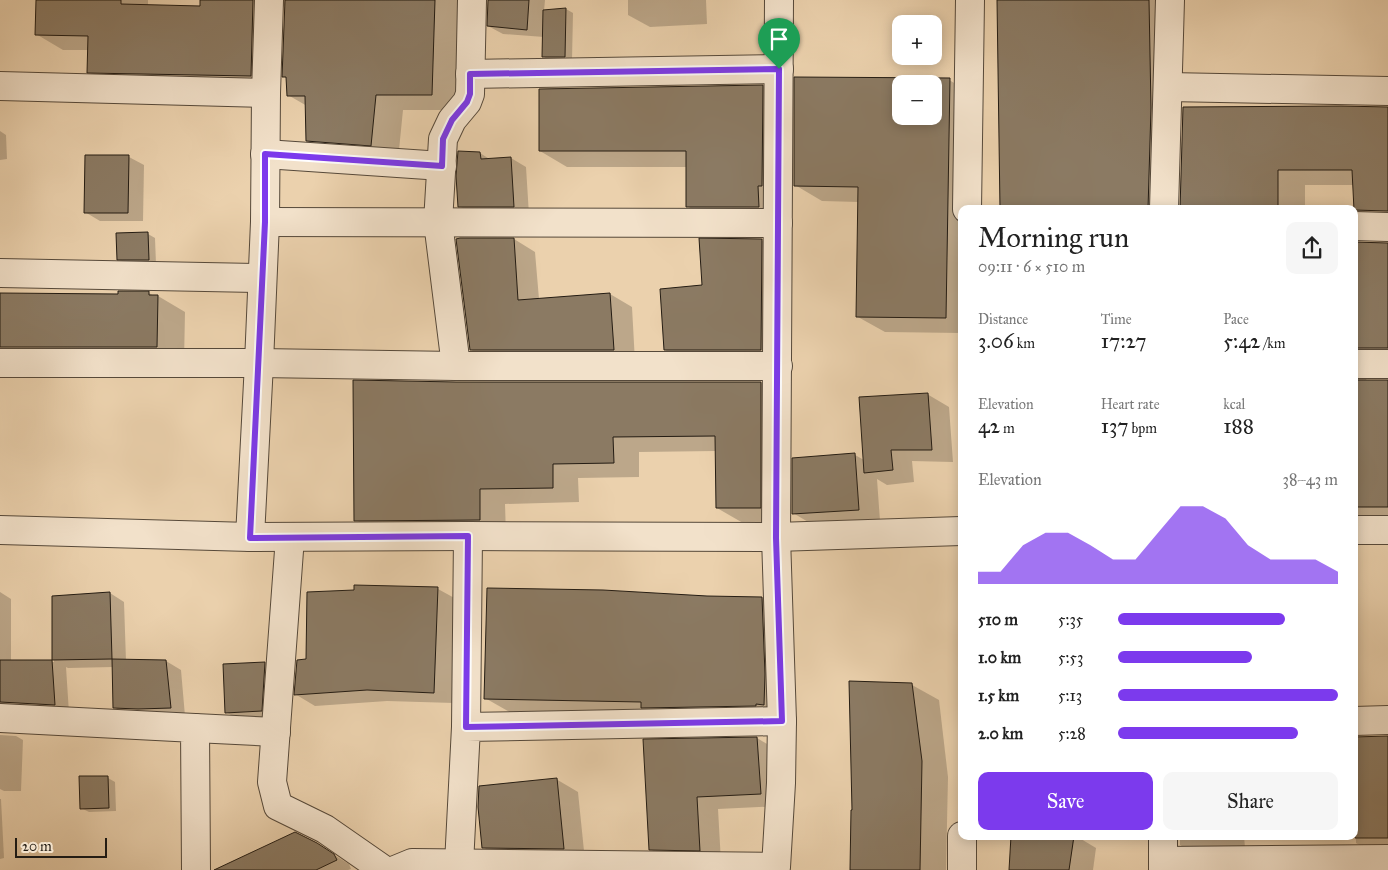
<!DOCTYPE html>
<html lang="en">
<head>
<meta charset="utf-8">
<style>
	:root { --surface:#fff; --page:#f6f6f6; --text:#222; --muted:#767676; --accent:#7c3aed }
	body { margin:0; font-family:"IM FELL Great Primer",serif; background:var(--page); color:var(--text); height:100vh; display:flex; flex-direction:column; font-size:19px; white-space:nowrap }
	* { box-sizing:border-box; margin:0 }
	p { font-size:16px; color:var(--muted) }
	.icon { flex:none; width:28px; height:28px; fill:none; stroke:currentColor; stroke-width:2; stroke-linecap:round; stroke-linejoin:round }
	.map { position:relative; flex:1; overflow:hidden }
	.details { position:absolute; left:958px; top:205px; width:400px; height:635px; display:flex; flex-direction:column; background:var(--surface); border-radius:10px; box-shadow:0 2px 12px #0003 }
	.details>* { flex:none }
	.controls { position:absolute; left:892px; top:15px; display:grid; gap:10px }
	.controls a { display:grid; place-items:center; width:50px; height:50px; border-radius:10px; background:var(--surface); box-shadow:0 2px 12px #0003; font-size:25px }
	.scale { position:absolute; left:15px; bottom:12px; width:92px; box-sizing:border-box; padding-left:5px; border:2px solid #241c13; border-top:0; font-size:14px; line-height:18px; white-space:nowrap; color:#241c13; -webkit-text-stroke:4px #f2e1ca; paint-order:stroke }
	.pin { position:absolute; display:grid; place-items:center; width:42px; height:42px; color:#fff; margin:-51px -21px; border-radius:50% 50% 50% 0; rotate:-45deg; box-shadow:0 0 5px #0007 }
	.pin .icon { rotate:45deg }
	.round { display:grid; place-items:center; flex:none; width:52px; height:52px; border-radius:10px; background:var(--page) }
	.head { display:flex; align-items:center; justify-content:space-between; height:85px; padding:0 20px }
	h1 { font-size:28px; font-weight:600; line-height:38px }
	.metrics { display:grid; grid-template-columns:repeat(3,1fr); gap:8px; height:85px; padding:5px 20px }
	.metrics div { display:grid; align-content:center }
	.metrics b { font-size:21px; font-weight:600 }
	.metrics small { font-size:14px; font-weight:400 }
	.metrics p { font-size:14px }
	.chart { height:140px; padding:10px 20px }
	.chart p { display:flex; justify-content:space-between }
	.chart svg { width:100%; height:90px; margin-top:5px; fill:var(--accent); opacity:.7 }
	.button { display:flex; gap:10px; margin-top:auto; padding:10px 20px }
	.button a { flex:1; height:58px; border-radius:10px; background:var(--accent); color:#fff; font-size:20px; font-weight:600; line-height:58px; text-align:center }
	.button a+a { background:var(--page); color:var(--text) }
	ul { padding:0 20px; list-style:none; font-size:16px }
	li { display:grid; grid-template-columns:80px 60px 1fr; align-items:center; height:38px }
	li i { height:12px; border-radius:6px; background:var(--accent) }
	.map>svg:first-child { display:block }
	.shadow { fill:#0003; fill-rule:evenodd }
	.building { fill:#8b7a63; stroke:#241c13; fill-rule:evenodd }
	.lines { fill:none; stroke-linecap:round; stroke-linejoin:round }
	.street-casing { stroke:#56493a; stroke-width:30 }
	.street { stroke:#f2e1ca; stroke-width:28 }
	.route-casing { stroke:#fff; stroke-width:10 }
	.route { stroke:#7c3aed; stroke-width:6 }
</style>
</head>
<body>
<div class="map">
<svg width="1388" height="870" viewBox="0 0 1388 870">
	<rect width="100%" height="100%" fill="#ebd1ad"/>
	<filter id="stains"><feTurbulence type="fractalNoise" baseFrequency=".004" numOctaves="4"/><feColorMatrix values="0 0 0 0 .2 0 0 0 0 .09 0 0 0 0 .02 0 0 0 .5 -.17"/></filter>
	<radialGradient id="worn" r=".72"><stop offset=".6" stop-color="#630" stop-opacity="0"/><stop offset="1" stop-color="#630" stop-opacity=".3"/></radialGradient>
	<g class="shadow">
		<polygon points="37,0 148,0 148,6 201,7 202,0 462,0 459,110 403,110 398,160 335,156 307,140 307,106 288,95 288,79 283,76 286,4 283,7 280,15 278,91 116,87 89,72 89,50 63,50 36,34"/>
		<polygon points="489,0 545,0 544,11 566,9 573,13 572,60 550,61 543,56 544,37 503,34 488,26"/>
		<polygon points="628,0 706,0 707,24 650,27 628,15"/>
		<polygon points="999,0 1176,0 1176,209 1002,209"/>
		<path d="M795 78 949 80 977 96 961 209V333L885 332 858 317 859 202 822 201 795 185ZM901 84H934V116H901Z"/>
		<polygon points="763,86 790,102 786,222 714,222 687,206 687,167 567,167 540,151"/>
		<polygon points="1388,108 1388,226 1382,226 1354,210 1354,185 1305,185 1305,209 1181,209"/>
		<polygon points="0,131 6,135 7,159 0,160"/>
		<polygon points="480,153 491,160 511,158 526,167 529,215 474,215 459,206"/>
		<polygon points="86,156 129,157 144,165 143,221 100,221 85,212"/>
		<polygon points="117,234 148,234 155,238 156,264 125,263 118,259"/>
		<polygon points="514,239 535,252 539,299 610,294 632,307 635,362 493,362 471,350"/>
		<polygon points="761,240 783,252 783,362 687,362 665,350 703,286"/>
		<polygon points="1354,243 1388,244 1388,364 1368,372 1366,381 1388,381 1388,522 1354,523"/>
		<polygon points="149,293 154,296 158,296 185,312 184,363 0,363 0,294 119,295"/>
		<polygon points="456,383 761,383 787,398 786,522 743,523 717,508 716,451 639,452 639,477 578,478 579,502 505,504 506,535 382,535 356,520"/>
		<polygon points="927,394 949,407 953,462 912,461 914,482 887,485 877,479 880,521 815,526 793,513 855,455 864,460"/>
		<polygon points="356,586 438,589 458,600 454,703 387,701 315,706 295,694 307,661 355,592"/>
		<polygon points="0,592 11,599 11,661 54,662 53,597 110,593 124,602 126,661 166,661 181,670 185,716 129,716 114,707 113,667 68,668 66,667 69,713 0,708"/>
		<polygon points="707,597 762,598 789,614 791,720 513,714 485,698"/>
		<polygon points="265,663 280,671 276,719 241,721 226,712"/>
		<polygon points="912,685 939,700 948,777 946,870 851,870"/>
		<polygon points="0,735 16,736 23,740 21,791 4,791 0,789"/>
		<polygon points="1354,737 1356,738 1388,737 1388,858 1381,858 1356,843 1356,784 1354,784"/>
		<polygon points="757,738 779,751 782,806 718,809 721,862 672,862 650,849 644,740"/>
		<polygon points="108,778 115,782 116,811 89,812 81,808"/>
		<polygon points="556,779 578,792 585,861 505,860 483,847"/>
		<polygon points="0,799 1,799 4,858 0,859"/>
		<polygon points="1013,836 1076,836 1096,848 1093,870 1010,870"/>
		<polygon points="1180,836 1244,836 1246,859 1205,859 1180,845"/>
		<polygon points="316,844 349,864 351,869 348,870 238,870"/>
	</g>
	<g class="building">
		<polygon points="36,0 121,0 121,4 200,6 200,0 253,0 251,76 87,73 88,36 35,35"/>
		<polygon points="285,0 435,0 432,95 376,95 371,146 306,141 305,96 287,96 286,77 282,77"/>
		<polygon points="488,0 529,0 527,30 487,26"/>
		<polygon points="997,0 1149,0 1151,108 1148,209 1000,209"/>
		<polygon points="566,8 565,57 542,57 543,10"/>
		<path d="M794 77 950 78 946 318 856 317 858 187 794 186ZM901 84H934V116H901Z"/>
		<polygon points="763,85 762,186 758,186 759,207 686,207 686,151 539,151 539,89"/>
		<polygon points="1341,106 1388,107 1388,211 1354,210 1352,170 1278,170 1278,209 1180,209 1183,107"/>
		<polygon points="458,151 480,152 481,159 511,157 514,207 458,207 456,176"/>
		<polygon points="85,155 129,155 128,213 84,213"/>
		<polygon points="148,232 149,260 117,260 116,233"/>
		<polygon points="460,238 514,238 518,300 610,293 614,350 470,350 456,239"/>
		<polygon points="699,238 762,239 761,350 664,350 660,289 702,285"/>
		<polygon points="1354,242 1388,243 1388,348 1354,348"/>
		<polygon points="118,291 149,291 149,295 158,295 157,347 0,347 0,293 118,294"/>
		<polygon points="353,380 456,382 761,382 761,508 716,508 715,436 613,437 614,463 553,464 553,488 480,489 480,520 354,521"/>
		<rect x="1354" y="380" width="34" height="127"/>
		<polygon points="928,393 932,450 891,450 893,470 864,473 859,397"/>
		<polygon points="855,453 859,510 792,514 792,458"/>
		<polygon points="354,585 438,587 434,693 367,690 294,695 297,660 306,659 307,592 354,590"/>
		<polygon points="487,588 603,590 707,596 762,597 765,674 764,705 756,704 756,706 641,708 641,702 484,699"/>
		<polygon points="110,592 112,659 52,660 52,596"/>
		<polygon points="112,659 166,660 171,708 138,709 113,708"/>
		<polygon points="0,660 52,660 55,705 0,702"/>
		<polygon points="265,662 262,711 225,713 223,664"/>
		<polygon points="849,681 912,683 922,761 920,870 850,870 851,810 852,810"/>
		<polygon points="1388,736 1388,838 1355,838 1354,737"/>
		<polygon points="757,737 761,794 697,797 700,851 649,850 643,739"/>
		<polygon points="79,776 108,776 109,808 80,809"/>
		<polygon points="557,778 564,849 482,848 478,807 479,786"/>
		<polygon points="295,832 317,843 334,854 337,860 316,870 214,870"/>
		<polygon points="1011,836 1074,836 1069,870 1009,870"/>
	</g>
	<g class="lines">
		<g class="street-casing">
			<g id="street">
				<polyline points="269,0 266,93 265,222 259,363 456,366 778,366"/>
				<polyline points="470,74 779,69"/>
				<polyline points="0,86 266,93"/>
				<polyline points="1168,87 1388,91"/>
				<polyline points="265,154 442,166"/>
				<polyline points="967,209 970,0"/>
				<polyline points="1164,209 1170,0"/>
				<polyline points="265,222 778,223"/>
				<polyline points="1354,226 1388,227"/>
				<polyline points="0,273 262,278"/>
				<polyline points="0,363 259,363 250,537"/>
				<polyline points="1354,364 1388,364"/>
				<polyline points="456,366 438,222 443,139 452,120 467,102 470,94 472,0"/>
				<polyline points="0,530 250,537 468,536 776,537 961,531"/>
				<polyline points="1354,530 1388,530"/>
				<polyline points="290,537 272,782 278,806 325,829 384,870"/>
				<polyline points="0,718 195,728 196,870"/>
				<polyline points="1354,721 1388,720"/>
				<polyline points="466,727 468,536"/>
				<polyline points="195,728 276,732"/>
				<polyline points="1163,836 1163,870"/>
				<polyline points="1163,861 1388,859"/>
				<polyline points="459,864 466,727 782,721"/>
				<polyline points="395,870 412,863 776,867 781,783 782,721 776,537 779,0"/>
				<polyline points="962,870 962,836"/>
			</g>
		</g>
		<use href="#street" class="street"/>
	</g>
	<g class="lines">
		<g class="route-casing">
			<polygon id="route" points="779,69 776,538 782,721 466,727 468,536 250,538 265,222 265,154 442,166 443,139 452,120 467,102 470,94 470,74"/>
		</g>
		<use href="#route" class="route"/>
	</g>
	<rect width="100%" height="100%" filter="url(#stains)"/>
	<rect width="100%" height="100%" fill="url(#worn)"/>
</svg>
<div class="controls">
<a>+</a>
<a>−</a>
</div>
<div class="scale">20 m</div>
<div class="pin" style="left:779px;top:69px;background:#1e9e55"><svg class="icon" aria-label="arrive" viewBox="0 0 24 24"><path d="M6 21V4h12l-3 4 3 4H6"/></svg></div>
<section class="details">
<div class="head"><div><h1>Morning run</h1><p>09:11 · 6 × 510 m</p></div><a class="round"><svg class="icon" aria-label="share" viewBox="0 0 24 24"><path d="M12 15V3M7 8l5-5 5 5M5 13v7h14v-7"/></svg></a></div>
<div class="metrics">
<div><p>Distance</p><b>3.06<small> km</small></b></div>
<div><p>Time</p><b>17:27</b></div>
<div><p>Pace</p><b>5:42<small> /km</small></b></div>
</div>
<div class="metrics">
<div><p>Elevation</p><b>42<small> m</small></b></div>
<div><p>Heart rate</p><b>137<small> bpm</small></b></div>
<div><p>kcal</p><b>188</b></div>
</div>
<div class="chart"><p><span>Elevation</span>38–43 m</p>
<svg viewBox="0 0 160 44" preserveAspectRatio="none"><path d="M0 44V38L10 38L20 25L30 19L40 19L50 25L60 32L70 32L80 19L90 6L100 6L110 12L120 25L130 32L140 32L150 32L160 38V44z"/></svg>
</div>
<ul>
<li><b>510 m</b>5:35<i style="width:76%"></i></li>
<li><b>1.0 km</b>5:53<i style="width:61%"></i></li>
<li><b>1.5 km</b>5:13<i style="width:100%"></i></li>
<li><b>2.0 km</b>5:28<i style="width:82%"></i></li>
</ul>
<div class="button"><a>Save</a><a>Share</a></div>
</section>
</div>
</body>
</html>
